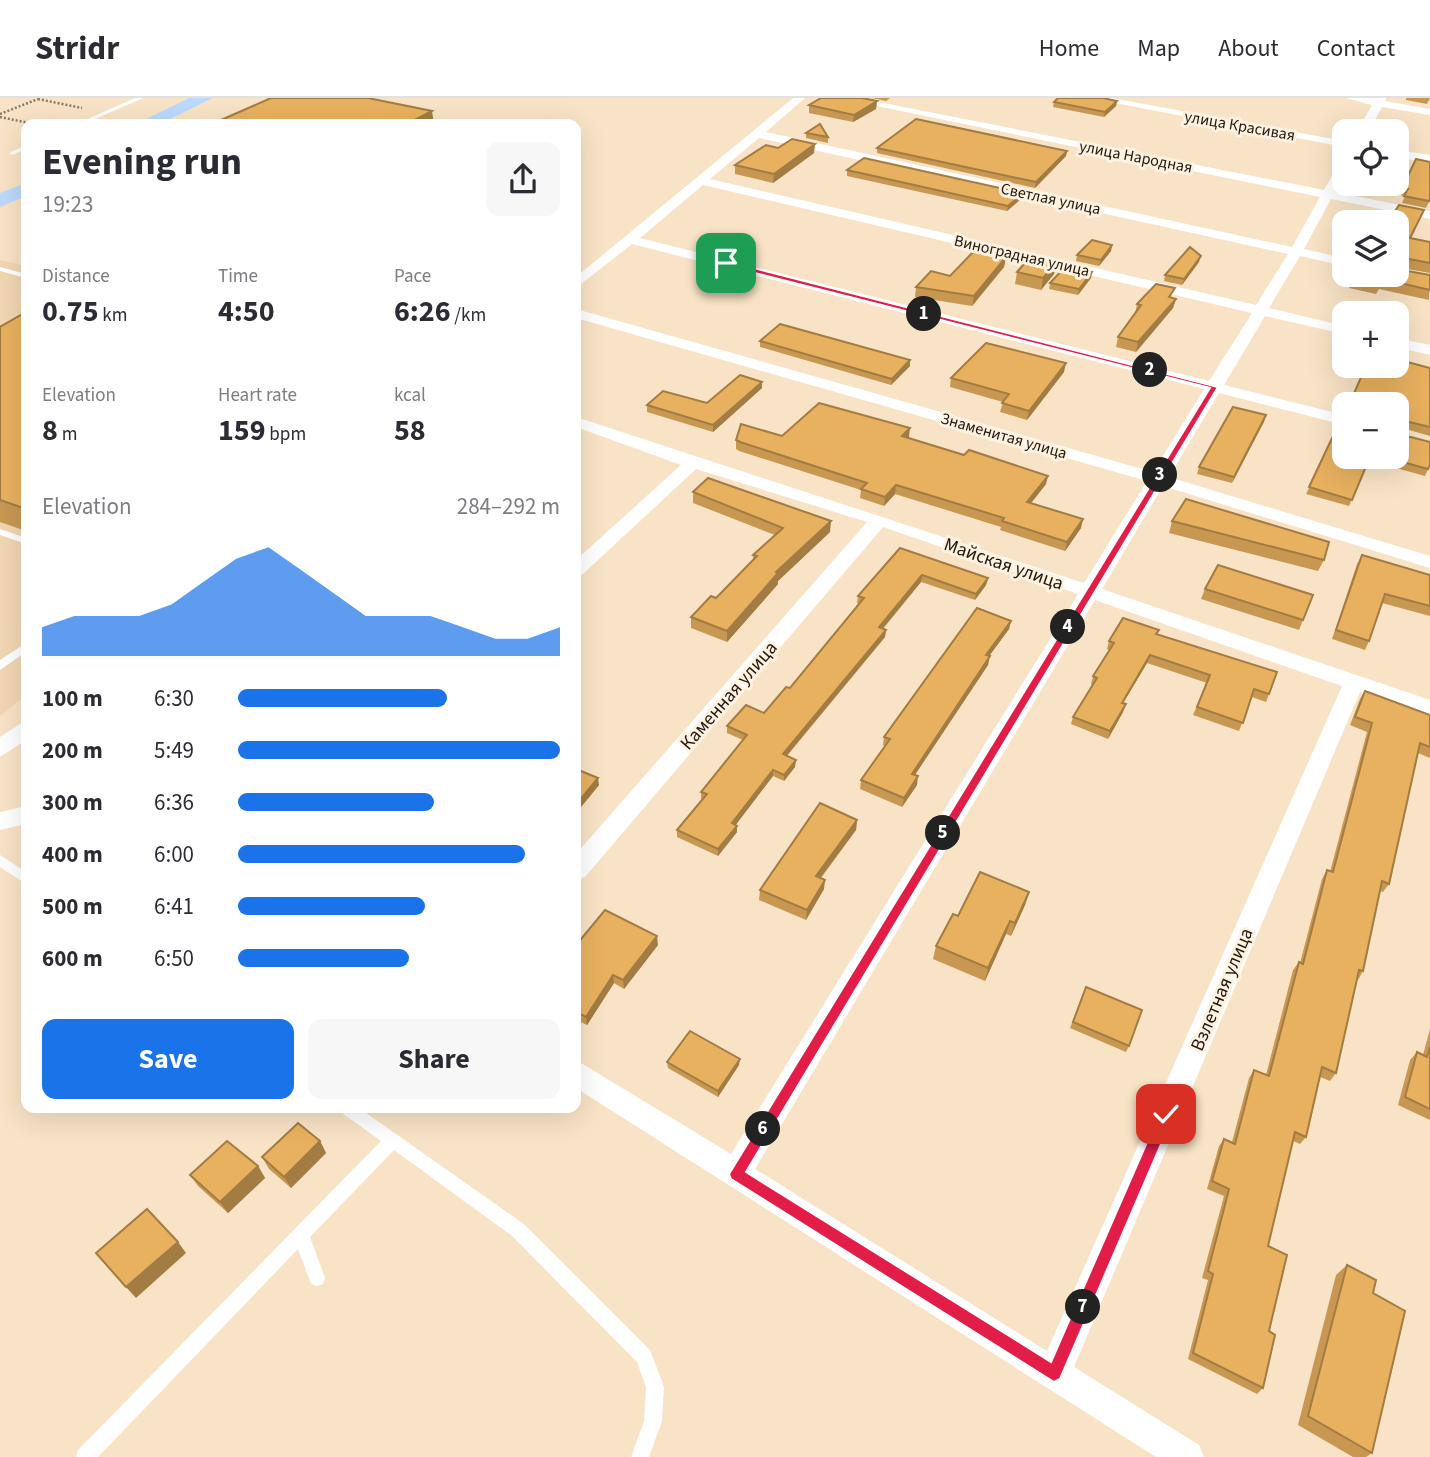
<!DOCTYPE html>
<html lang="en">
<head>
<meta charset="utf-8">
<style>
	:root { --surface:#fff; --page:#f7f7f7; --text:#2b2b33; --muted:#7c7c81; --line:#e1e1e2; --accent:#1a73e8 }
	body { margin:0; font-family:"Source Sans 3",sans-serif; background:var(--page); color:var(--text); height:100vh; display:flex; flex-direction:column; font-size:26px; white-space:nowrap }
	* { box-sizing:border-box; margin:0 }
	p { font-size:23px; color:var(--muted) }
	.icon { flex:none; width:38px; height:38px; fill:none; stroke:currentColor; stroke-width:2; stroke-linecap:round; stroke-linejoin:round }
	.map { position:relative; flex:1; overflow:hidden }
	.sheet { position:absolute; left:21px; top:21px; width:560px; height:994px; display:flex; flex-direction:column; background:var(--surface); border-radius:14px; box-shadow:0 7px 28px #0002 }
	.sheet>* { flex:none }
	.buttons { position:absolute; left:1332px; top:21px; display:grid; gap:14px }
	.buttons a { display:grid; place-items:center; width:77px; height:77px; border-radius:14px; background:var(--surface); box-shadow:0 7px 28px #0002; font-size:35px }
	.pin { position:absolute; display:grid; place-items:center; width:60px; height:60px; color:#fff; margin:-30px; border-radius:14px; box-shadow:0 4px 10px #0006 }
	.km { position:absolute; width:35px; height:35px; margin:-18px; border-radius:50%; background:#222; color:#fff; font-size:19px; line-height:35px; text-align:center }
	.round { display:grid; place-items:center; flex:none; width:74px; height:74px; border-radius:14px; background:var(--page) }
	.head { display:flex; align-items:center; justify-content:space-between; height:119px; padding:0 21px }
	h1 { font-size:38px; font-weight:700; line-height:52px }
	.metrics { display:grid; grid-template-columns:repeat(3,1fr); gap:10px; height:119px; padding:7px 21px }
	.metrics div { display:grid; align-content:center }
	.metrics b { font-size:30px; font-weight:700 }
	.metrics small { font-size:19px; font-weight:400 }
	.metrics p { font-size:19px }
	.chart { height:196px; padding:14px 21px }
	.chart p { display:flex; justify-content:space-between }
	.chart svg { width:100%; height:126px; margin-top:7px; fill:var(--accent); opacity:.7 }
	.button { display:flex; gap:14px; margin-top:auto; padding:14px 21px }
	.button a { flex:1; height:80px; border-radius:14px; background:var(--accent); color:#fff; font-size:28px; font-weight:700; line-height:80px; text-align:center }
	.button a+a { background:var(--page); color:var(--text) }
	ul { padding:0 21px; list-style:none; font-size:23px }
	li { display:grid; grid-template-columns:112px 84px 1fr; align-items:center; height:52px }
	li i { height:18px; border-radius:9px; background:var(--accent) }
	header { display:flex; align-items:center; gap:42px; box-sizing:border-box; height:98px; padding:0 35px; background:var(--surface); border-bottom:2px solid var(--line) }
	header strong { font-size:33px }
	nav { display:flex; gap:38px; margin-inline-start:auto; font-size:24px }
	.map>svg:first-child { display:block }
	.built { fill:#f1d7b3 }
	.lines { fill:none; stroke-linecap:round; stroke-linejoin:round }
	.path { stroke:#887966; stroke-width:2.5; stroke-dasharray:2 2; stroke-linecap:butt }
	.lane { fill:#fff; fill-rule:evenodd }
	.street { fill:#fff; fill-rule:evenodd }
	.primary { fill:#bbdafd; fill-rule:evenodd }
	.wall { fill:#c89852 }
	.shaded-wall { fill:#a27c42 }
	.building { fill:#e8b15f; stroke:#a27c42; stroke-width:2 }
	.route { fill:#e11d48; stroke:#fff; stroke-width:2 }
	.labels { text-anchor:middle; stroke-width:6; stroke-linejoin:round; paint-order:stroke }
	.far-street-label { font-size:16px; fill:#20180e; stroke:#fff2e1 }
	.street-label { font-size:19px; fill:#20180e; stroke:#fff2e1 }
</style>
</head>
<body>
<header>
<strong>Stridr</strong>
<nav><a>Home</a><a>Map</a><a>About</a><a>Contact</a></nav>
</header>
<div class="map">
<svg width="1430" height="1359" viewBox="0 0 1430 1359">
	<rect width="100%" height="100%" fill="#f9e3c6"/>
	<polygon class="built" points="0,162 26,168 26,597 0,618"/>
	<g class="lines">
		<g class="path">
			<polyline points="38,1 82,10"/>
			<polyline points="0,16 38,1"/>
			<polyline points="0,19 34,26"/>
		</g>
		<g class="lane">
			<polygon points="135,0 143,0 84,26 76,26"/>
			<polygon points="26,47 26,51 12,57 9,55"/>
			<polygon points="0,169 26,176 26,180 0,173"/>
			<polygon points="0,431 26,440 26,446 0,437"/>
			<polygon points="26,545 26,554 0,572 0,562"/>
			<polygon points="0,757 26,774 26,786 0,769"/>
			<polygon points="339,1010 359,1010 524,1126 650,1252 664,1289 662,1323 649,1359 631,1359 644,1323 646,1289 637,1264 512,1138 394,1052 310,1139 325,1180 323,1186 317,1188 311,1186 298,1151 98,1359 76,1359 78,1352 381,1043 342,1015"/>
		</g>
		<g class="street">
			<path d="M793 0H805L766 34 1292 149 1320 99 837 0H858L1324 92 1340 64 1344 63V78L1335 94 1430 113V121L1331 101 1304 151 1344 160V168L1300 158 1269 210 1344 228V236L1265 218 1224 287 1344 317V327L1219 295 1169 379 1430 458V470L1163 388 1102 491 1430 602V617L1360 594 1074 1269 1199 1347 1204 1359H1156L576 990V962L731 1056 1078 496 883 429 585 779 576 781V756L867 424 696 371 583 476 576 478V462L681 367 576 329V319L1084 485 1147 383 576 220V211L1153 374 1204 291 632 146 576 190V179ZM759 40 1288 156 1256 207 710 81ZM703 87 1252 215 1209 283 640 140ZM1095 502 1342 588 1047 1253 755 1071Z"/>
			<polygon points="1089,0 1112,0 1344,43 1344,49"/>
			<polygon points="1346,0 1386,0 1385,3 1430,11 1430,17 1382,9 1369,33 1357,33 1372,7"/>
			<polygon points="1396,52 1430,57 1430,65 1396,59"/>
			<polygon points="1396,240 1430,247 1430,257 1396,249"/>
			<polygon points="26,622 26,642 0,659 0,639"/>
			<polygon points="26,708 26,726 0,732 0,714"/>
		</g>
		<g class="primary">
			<polygon points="189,0 213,0 160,26 136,26"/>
			<polygon points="26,85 26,98 0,109 0,95"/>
		</g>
	</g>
	<g class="wall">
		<polygon points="872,0 890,0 886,3"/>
		<polygon points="1406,0 1430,0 1427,6 1406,2"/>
		<polygon points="877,3 876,11 853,24 809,15 809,7"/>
		<polygon points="1117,3 1116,8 1104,19 1053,9 1054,4"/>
		<polygon points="806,35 828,39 828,45 806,40"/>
		<polygon points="778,50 814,55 773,85 735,76 735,67"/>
		<polygon points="877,50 1067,53 1066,58 1035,90 877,55"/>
		<polygon points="1416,61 1430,102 1426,110 1402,105 1405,98 1400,97"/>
		<polygon points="847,72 1022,100 1007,113 847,78"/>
		<polygon points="1424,112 1411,140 1430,144 1430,175 1396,169 1396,124"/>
		<polygon points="1112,147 1111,153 1099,168 1076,163 1077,157"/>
		<polygon points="1006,159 1004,169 972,208 915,199 916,189 950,178"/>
		<polygon points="1199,164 1182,187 1164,183 1165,177"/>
		<polygon points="1017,174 1054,176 1041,192 1015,186"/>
		<polygon points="1092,174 1091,180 1078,197 1049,191 1050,185"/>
		<polygon points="1430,177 1429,202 1379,191 1376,196 1349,190 1353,180"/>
		<polygon points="1172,200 1176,201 1173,210 1136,254 1116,249 1118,239 1135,216 1137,206"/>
		<polygon points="26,214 26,433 0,424 0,229"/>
		<polygon points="760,243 910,268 891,287 760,249"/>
		<polygon points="1366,268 1430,270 1430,338 1402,330 1405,324 1396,322 1396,306 1349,306"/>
		<polygon points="1064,274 1027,322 1000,314 1003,304 950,289 951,280"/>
		<polygon points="762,284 762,290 713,334 647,314 647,307 707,305"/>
		<polygon points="1266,317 1232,385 1197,376 1199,369"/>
		<polygon points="1334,336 1370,359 1349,408 1306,396"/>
		<polygon points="782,338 909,339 908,340 1046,386 1031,405 1081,430 1065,453 1000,432 1001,429 895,396 884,408 860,400 861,392 739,353 736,351 736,342"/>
		<polygon points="1389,359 1430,367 1425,378 1385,367"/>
		<polygon points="693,394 830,434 778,483 778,486 727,544 691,530 691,519 716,500 753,463 753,457 775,437 693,405"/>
		<polygon points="1172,423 1324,462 1318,473 1169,435"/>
		<polygon points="900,450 988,480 986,487 975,502 921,484 883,531 886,532 885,539 787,658 795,669 784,683 773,678 735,727 737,734 718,758 677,739 677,732 703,701 701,701 701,694 743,642 727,635 727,628 764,615 790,590 860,506 857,505 858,498"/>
		<polygon points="1362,457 1430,477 1430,518 1382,505 1369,543 1365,552 1332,541 1357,466"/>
		<polygon points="1205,491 1303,522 1299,532 1201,501"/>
		<polygon points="1011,523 1009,531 989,558 988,567 915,677 917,687 902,709 860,691 861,682 885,648 883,647 884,639"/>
		<polygon points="1159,532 1157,536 1269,596 1266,604 1252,599 1239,633 1193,617 1207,585 1147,565 1123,605 1123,614 1108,641 1071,626 1073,619 1092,587 1091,586 1093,578 1109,552 1107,551 1109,543"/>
		<polygon points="1365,593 1430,617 1430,660 1418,655 1389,786 1383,794 1380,793 1363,873 1358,882 1357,881 1336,975 1330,983 1320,979 1306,1039 1300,1046 1293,1043 1268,1148 1269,1233 1263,1290 1257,1296 1188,1261 1208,1182 1202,1180 1224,1098 1207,1091 1219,1048 1224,1041 1232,1044 1249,980 1254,972 1266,977 1293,872 1299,864 1300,865 1322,781 1327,772 1330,774 1367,634 1350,627 1360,601"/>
		<polygon points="576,671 599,687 581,709 576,707"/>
		<polygon points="857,722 856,732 821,780 824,791 806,822 759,802 760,792"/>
		<polygon points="1029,794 1025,807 1011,838 1006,836 985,883 933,861 936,848 958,818"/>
		<polygon points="576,847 658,847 624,891 614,885 587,927 576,922"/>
		<polygon points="1086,889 1129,948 1126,954 1070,930"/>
		<polygon points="1430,931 1430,1022 1398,1007 1410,962 1417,954 1423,957"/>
		<polygon points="667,964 739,967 718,999 668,970"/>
		<polygon points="320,1043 326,1055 291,1090 269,1071 262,1059"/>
		<polygon points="258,1068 265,1080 228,1115 198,1088 190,1077"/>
		<polygon points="1347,1167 1372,1355 1366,1359 1353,1359 1298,1327 1336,1177"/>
	</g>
	<g class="shaded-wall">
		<polygon points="877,3 876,11 853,24 854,17"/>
		<polygon points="1117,3 1116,8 1104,19 1105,14"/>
		<polygon points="432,13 434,26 407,26"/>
		<polygon points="815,46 814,55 773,85 774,76"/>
		<polygon points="1067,53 1066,58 1035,90 1036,84"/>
		<polygon points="1023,95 1022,100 1007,113 1008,108"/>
		<polygon points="1112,147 1111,153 1099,168 1101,162"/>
		<polygon points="1201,158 1199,164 1182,187 1184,181"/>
		<polygon points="1006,159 1004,169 972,208 974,198"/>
		<polygon points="1057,164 1054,176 1041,192 1043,180"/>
		<polygon points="1092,174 1091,180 1078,197 1079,191"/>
		<polygon points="1176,201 1173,210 1136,254 1138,244"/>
		<polygon points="910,262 910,268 891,287 892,281"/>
		<polygon points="1066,265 1064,274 1027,322 1029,313"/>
		<polygon points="762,284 762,290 713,334 713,327"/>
		<polygon points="1266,317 1264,324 1232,385 1234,379"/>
		<polygon points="910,330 909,339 901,347 902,338"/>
		<polygon points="1048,378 1046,386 1025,413 1027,404"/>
		<polygon points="896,387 895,396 884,408 885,399"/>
		<polygon points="1083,421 1081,430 1065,453 1067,444"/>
		<polygon points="831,423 830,434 778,483 778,486 727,544 727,533 776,474"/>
		<polygon points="922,477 921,484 878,536 879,529"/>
		<polygon points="988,480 986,487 975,502 976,496"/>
		<polygon points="1011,523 1009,531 984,565 986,557"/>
		<polygon points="886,532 885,539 782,663 783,656"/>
		<polygon points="1150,557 1147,565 1119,612 1122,605"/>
		<polygon points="990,558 988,567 910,684 912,676"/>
		<polygon points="1126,606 1123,614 1108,641 1110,633"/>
		<polygon points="796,662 795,669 784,683 784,677"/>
		<polygon points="773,672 773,678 732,732 732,725"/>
		<polygon points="918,678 917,687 902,709 904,700"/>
		<polygon points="598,680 599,687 581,709 580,702"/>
		<polygon points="857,722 856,732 815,787 816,778"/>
		<polygon points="737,728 737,734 718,758 718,751"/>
		<polygon points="825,782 824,791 806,822 807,812"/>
		<polygon points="1029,794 1025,807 1011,838 1015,825"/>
		<polygon points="1010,823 1006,836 985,883 988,870"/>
		<polygon points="657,838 658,847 624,891 623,882"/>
		<polygon points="613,877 614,885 587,927 586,919"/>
		<polygon points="740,961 739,967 718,999 718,993"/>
		<polygon points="320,1043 326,1055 291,1090 284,1079"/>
		<polygon points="258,1068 265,1080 228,1115 220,1104"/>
		<polygon points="178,1144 186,1155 136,1200 126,1189"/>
	</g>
	<g class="building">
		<polygon points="271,0 368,0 432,13 407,26 212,26"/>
		<polygon points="821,0 862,0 877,3 854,17 809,7"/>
		<polygon points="1058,0 1103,0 1117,3 1105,14 1054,4"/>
		<polygon points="916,21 1067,53 1036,84 877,50"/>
		<polygon points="820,26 828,39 806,35"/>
		<polygon points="792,41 815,46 774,76 735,67 766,47 778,50"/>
		<polygon points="864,60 1023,95 1008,108 847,72"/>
		<polygon points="1416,61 1430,64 1430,101 1429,103 1404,98 1408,91 1402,90"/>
		<polygon points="1399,107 1424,112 1410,140 1430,144 1430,165 1398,159 1396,166 1396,124 1388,124"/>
		<polygon points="1092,142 1112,147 1101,162 1077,157"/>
		<polygon points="1190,149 1201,158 1184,181 1165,177"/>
		<polygon points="975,152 1006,159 974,198 916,189 931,173 950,178"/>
		<polygon points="1031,158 1057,164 1043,180 1017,174"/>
		<polygon points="1066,168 1092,174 1079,191 1050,185"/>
		<polygon points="1396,171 1430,177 1430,192 1383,181 1380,187 1353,180 1355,177 1396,177"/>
		<polygon points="1156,186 1175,190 1169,199 1176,201 1138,244 1118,239 1141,207 1137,206"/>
		<polygon points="26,214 26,411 0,402 0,229"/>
		<polygon points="780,226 910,262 892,281 760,243"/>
		<polygon points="986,245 1066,265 1029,313 1002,305 1009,296 951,280"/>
		<polygon points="1396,261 1430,270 1430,329 1405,323 1408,317 1396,313 1396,306 1368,306 1351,302 1366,268 1396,268"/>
		<polygon points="740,277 762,284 713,327 647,307 663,293 707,305"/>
		<polygon points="819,305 910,330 902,338 964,357 969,352 1048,378 1027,404 1083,421 1067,444 1002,423 1004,420 896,387 885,399 861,391 867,385 740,344 736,342 741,326 782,338"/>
		<polygon points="1233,309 1266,317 1234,379 1199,369"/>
		<polygon points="1334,336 1344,338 1344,359 1370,359 1352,402 1309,389"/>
		<polygon points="1399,336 1430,344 1430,367 1428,371 1388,360 1396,359 1396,342"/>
		<polygon points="708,380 831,423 776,474 778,475 727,533 691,519 711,498 716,500 757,458 753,457 783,430 693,394"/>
		<polygon points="1186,401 1329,444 1324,462 1172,423"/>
		<polygon points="900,450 988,480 976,496 922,477 879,529 886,532 783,656 796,662 784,677 773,672 732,725 737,728 718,751 677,732 707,696 701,694 747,637 727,628 746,607 764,615 786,589 790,590 864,500 858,498"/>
		<polygon points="1362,457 1430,477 1430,508 1385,496 1369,543 1336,532"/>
		<polygon points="1218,467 1313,497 1303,522 1205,491"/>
		<polygon points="977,510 1011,523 986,557 990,558 912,676 918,678 904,700 861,682 890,641 884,639"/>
		<polygon points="1123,520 1159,532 1156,536 1277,574 1269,596 1254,591 1243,625 1197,609 1210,577 1150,557 1122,605 1126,606 1110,633 1073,619 1097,580 1093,578 1114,545 1109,543"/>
		<polygon points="1365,593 1430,617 1430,649 1420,645 1389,786 1382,783 1363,873 1359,872 1336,975 1322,969 1306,1039 1295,1034 1268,1148 1287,1157 1269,1233 1275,1237 1263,1290 1193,1255 1213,1176 1208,1173 1229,1091 1212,1083 1224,1041 1235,1046 1254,972 1269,978 1299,864 1303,866 1327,772 1333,774 1372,625 1355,619"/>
		<polygon points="576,671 598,680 580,702 576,701"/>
		<polygon points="820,705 857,722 816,778 825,782 807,812 760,792"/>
		<polygon points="980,774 1029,794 1015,825 1010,823 988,870 936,848 953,816 958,818"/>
		<polygon points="605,812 657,838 623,882 613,877 586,919 576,914 576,847"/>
		<polygon points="1086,889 1142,912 1129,948 1073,924"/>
		<polygon points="690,933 740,961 718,993 667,964"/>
		<polygon points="1430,949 1430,1011 1405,999 1417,954 1427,959"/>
		<polygon points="298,1025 320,1043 284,1079 262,1059"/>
		<polygon points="227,1043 258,1068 220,1104 190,1077"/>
		<polygon points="147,1111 178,1144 126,1189 96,1155"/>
		<polygon points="1347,1167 1376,1182 1373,1195 1405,1213 1372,1355 1308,1318"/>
	</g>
	<polygon class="route" points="726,163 1218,289 746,1074 1051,1264 1161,1012 1171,1012 1174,1016 1060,1281 1054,1284 731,1081 729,1076 1210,290 723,167"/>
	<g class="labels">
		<g class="far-street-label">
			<text transform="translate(1240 27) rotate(10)" y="6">улица Красивая</text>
			<text transform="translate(1136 58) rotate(11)" y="6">улица Народная</text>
			<text transform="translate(1051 100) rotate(12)" y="6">Светлая улица</text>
			<text transform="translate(1022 157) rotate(13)" y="6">Виноградная улица</text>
			<text transform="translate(1004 337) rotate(16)" y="6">Знаменитая улица</text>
		</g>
		<g class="street-label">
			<text transform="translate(1004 465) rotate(19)" y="7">Майская улица</text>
			<text transform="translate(728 597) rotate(-49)" y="7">Каменная улица</text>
			<text transform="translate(1221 891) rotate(-67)" y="7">Взлетная улица</text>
		</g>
	</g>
</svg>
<div class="buttons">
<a><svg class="icon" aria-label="locate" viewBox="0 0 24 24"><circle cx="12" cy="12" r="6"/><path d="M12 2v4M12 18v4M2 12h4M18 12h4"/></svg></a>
<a><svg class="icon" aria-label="layers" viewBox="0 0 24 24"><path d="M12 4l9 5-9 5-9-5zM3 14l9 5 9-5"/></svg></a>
<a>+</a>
<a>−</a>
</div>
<div class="pin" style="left:726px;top:165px;background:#1e9e55"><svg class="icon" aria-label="arrive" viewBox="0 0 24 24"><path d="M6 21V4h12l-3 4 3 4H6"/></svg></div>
<div class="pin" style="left:1166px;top:1016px;background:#d93025"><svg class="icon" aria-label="check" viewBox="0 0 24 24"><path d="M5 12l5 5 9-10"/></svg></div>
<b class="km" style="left:924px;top:216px">1</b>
<b class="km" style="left:1150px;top:272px">2</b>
<b class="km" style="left:1160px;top:377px">3</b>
<b class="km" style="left:1068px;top:529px">4</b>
<b class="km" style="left:943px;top:735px">5</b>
<b class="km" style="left:763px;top:1031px">6</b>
<b class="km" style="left:1083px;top:1209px">7</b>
<section class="sheet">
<div class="head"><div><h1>Evening run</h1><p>19:23</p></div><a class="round"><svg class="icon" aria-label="share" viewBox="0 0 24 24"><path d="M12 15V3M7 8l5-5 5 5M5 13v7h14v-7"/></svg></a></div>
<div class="metrics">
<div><p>Distance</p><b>0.75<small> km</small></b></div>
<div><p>Time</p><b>4:50</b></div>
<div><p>Pace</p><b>6:26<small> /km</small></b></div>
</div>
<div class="metrics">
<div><p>Elevation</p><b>8<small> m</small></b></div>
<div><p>Heart rate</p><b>159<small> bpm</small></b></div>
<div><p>kcal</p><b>58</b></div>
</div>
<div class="chart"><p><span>Elevation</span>284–292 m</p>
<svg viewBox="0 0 160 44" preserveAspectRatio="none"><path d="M0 44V34L10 30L20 30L30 30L40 26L50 18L60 10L70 6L80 14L90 22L100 30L110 30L120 30L130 34L140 38L150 38L160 34V44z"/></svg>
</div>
<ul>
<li><b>100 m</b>6:30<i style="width:65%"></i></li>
<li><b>200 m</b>5:49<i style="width:100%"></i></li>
<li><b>300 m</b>6:36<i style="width:61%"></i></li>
<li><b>400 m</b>6:00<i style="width:89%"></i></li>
<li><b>500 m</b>6:41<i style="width:58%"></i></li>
<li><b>600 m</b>6:50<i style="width:53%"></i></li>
</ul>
<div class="button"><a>Save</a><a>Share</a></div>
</section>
</div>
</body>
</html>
